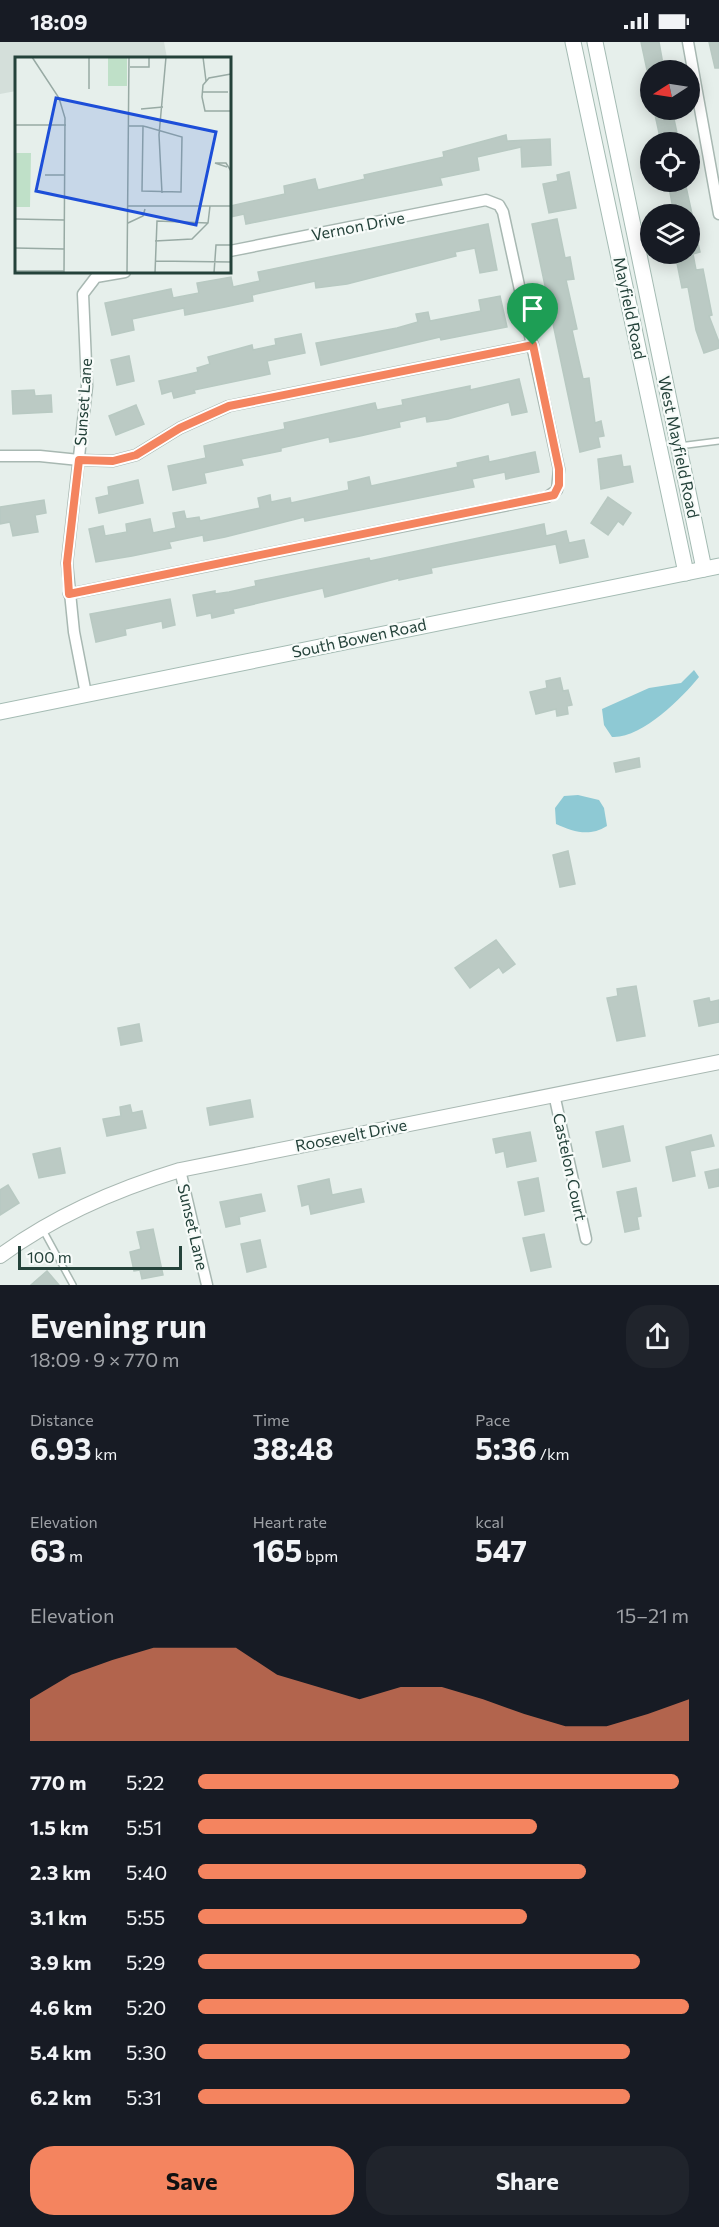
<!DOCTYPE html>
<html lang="en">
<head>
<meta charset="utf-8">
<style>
	:root { --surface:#171b24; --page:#20242c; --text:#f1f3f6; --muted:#9ea1a6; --accent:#f4845f }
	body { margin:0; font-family:Commissioner,sans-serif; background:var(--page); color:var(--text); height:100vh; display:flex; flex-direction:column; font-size:22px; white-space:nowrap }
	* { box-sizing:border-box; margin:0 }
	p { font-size:20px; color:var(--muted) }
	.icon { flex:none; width:33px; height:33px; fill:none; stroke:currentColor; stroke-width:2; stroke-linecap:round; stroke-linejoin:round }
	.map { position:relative; height:1243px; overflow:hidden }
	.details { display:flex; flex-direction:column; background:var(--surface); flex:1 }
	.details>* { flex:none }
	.needle { width:39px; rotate:258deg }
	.fabs { position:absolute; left:640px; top:18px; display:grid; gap:12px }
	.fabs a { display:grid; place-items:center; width:60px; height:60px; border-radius:50%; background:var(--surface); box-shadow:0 3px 15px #0003; font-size:30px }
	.scale { position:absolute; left:18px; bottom:15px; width:164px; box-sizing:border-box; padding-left:6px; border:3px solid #24423a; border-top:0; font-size:16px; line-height:21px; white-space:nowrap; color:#24423a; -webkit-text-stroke:4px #f7fbf9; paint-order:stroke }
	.pin { position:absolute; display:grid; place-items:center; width:51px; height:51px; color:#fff; margin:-62px -26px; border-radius:50% 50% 50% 0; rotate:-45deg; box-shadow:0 0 6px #0007 }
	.pin .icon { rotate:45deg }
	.round { display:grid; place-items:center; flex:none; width:63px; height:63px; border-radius:24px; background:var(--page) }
	.head { display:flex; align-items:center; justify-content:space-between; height:102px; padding:0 30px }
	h1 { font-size:33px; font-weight:700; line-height:45px }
	.figures { display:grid; grid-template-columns:repeat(3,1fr); gap:9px; height:102px; padding:6px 30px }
	.figures div { display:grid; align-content:center }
	.figures b { font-size:30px; font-weight:700 }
	.figures small { font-size:16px; font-weight:400 }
	.figures p { font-size:16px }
	.chart { height:168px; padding:12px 30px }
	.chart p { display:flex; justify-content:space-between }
	.chart svg { width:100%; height:108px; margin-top:6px; fill:var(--accent); opacity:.7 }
	.button { display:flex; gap:12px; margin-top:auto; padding:12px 30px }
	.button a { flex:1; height:69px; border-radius:24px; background:var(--accent); color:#111; font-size:24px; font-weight:700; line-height:69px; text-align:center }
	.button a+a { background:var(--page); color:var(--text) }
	ul { padding:0 30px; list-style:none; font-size:20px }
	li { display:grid; grid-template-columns:96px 72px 1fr; align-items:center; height:45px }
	li i { height:15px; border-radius:8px; background:var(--accent) }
	.status { display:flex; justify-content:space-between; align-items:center; height:42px; padding:0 30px; background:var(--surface); direction:ltr }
	.status svg { height:16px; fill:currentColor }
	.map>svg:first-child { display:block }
	.built { fill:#d4dfda }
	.water { fill:#8ec9d4 }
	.building { fill:#bbcac4; stroke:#b8c9c2; stroke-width:1.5 }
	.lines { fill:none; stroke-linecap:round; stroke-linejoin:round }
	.service-casing { stroke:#a8b8b2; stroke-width:8 }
	.minor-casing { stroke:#a8b8b2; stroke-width:13 }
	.tertiary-casing { stroke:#a8b8b2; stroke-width:16 }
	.secondary-casing { stroke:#a4bbb3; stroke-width:17 }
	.service { stroke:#fff; stroke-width:5 }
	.minor { stroke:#fff; stroke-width:10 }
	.tertiary { stroke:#fff; stroke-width:14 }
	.secondary { stroke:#fff; stroke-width:15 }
	.route-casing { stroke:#fff; stroke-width:12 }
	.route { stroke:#f4845f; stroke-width:8 }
	.labels { text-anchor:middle; stroke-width:4.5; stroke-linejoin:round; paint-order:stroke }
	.street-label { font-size:16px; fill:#24423a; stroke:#f7fbf9 }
	.inset-road { fill:none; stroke:#98aaa4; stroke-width:1.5 }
	.view { fill:#1d4ed8; fill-opacity:0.15; stroke:#1d4ed8; stroke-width:3 }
	.inset-edge { fill:none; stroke:#24423a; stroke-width:3 }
</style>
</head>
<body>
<div class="status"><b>18:09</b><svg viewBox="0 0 49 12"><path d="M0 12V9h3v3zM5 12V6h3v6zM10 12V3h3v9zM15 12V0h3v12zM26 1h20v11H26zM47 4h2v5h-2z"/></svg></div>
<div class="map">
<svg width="719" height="1243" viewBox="0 0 719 1243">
	<rect width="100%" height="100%" fill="#e6efeb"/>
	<polygon class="built" points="0,0 164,0 167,16 16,16 16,49 0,52"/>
	<g class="water">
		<path d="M694 628 699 635C682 656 641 697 612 695L604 683 602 667 649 646 681 641Z"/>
		<path d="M564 754 578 753 599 758 604 766 607 784C589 795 574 790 556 782L555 766Z"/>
	</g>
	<g class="building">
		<polygon points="641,0 659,0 664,28 647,28"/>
		<polygon points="709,0 719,0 719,26 715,26"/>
		<polygon points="654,68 672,68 679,100 661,100"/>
		<polygon points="506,93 507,99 550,97 551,123 522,125 521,105 477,115 479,128 440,136 442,143 246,182 244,172 230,175 230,164 285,152 284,144 315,137 318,148 365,137 364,133 444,115 443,110"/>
		<polygon points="569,130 576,166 549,171 543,142 558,139 557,133"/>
		<polygon points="668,140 685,140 692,172 674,172"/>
		<polygon points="557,177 565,216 570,215 574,237 566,238 577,287 572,288 583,337 589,336 595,381 601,379 604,394 598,395 600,405 580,410 532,182"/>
		<polygon points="488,182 497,228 480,231 475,206 455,210 456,214 347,242 316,246 315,239 252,253 253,259 225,265 185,273 184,266 132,277 134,288 112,293 105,261 171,247 173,256 199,251 197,241 231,235 233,245 260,239 258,230"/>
		<polygon points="694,183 700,210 693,212 696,228 703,227 712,273 709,274 719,300 719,306 704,311 696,288 688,245 682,246 677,221 683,219 682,212 690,212 690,184"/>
		<polygon points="500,254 507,285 441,298 440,295 321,323 316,301 397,286 418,280 416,272 428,270 430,279 481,269 479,258"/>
		<polygon points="301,292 305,311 267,319 270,332 194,348 195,351 174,356 172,349 162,352 159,339 198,330 197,326 210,322 208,315 252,303 253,308 276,303 275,297"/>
		<polygon points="129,314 134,339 117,343 111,318"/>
		<polygon points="519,337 527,370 512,373 509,360 448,377 427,380 426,374 399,380 400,385 360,394 330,400 329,395 281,406 281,409 241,417 243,423 204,431 206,441 173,448 168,424 206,416 204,404 285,387 284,381 375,361 377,368 403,363 402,358 470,344 470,348"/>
		<polygon points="34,348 35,354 51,353 52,370 13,372 12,349"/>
		<polygon points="136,363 144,382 116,393 109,374"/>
		<polygon points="535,410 539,430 506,437 505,430 472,437 474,445 305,479 304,475 225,495 204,499 203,493 169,500 171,506 132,514 96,520 89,487 103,484 105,494 127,490 126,482 150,477 153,491 176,486 173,471 184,469 186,477 199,475 200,479 260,466 258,456 270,453 271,460 290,456 291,461 349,448 348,440 369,435 371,444 458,425 457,421 488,414 489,420"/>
		<polygon points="621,413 623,425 630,424 633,440 601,447 598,417"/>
		<polygon points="138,438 143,461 99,471 96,456 109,453 108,445"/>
		<polygon points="608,455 631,471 623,483 618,479 608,493 591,481"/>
		<polygon points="44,458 46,471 35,473 38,490 13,494 10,480 0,482 0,465"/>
		<polygon points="544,482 546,494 566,489 569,501 584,498 588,515 560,521 556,502 431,526 432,531 399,538 399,536 325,555 323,546 233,567 234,571 212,576 211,571 197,574 193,553 215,549 215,552 229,550 256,544 255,539 369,516 370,519"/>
		<polygon points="170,557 175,583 163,586 162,579 125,587 126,593 96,600 90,572"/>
		<polygon points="560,636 563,649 568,648 572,663 567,664 568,672 557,674 556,667 536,672 530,650 547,646 546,639"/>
		<polygon points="639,716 640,725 616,730 614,721"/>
		<polygon points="568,809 575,842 560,845 553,813"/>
		<polygon points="496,898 515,922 503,931 499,925 470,946 455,926"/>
		<polygon points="636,944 645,994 617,999 607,956 618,954 617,947"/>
		<polygon points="709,956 710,960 719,958 719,980 699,984 694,959"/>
		<polygon points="139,982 142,999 121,1003 118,986"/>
		<polygon points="250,1058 253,1075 210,1083 207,1066"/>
		<polygon points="130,1063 132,1071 142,1069 146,1086 107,1094 103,1077 121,1074 120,1065"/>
		<polygon points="623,1084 630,1119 603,1125 596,1090"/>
		<polygon points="530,1090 536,1119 507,1125 504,1109 496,1111 493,1097"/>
		<polygon points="711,1093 714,1104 690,1109 695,1134 673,1139 666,1105"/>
		<polygon points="60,1106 65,1131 39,1136 33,1112"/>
		<polygon points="719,1127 719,1144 709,1146 705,1130"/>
		<polygon points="538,1136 544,1169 525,1173 518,1140"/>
		<polygon points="329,1137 332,1153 361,1147 364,1160 311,1172 309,1162 302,1164 298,1144"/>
		<polygon points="8,1143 19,1161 0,1173 0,1148"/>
		<polygon points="636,1146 641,1174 637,1175 639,1187 625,1190 617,1150"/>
		<polygon points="261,1152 265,1169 239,1175 240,1182 226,1185 220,1160"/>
		<polygon points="153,1187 163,1233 142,1237 140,1228 134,1229 130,1210 141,1207 137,1190"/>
		<polygon points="544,1192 551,1225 531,1229 523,1196"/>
		<polygon points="260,1198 266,1225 247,1230 241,1202"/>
		<polygon points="47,1229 59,1243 31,1243"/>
	</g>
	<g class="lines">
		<g class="service-casing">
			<g id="service">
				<polyline points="679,404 719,399"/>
				<polyline points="43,1188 73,1243"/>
			</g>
		</g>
		<g class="minor-casing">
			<g id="minor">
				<polyline points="688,0 719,172"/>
				<polyline points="0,414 40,414 79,418 113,419 136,413 180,386 229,364 533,303"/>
				<polyline points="69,552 547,455 557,448 559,427 503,170 499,163 486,158 230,209"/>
				<polyline points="86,652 74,590 67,521 87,344 83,252 96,235 125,230"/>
				<polyline points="554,1052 586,1197"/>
				<polyline points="180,1128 207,1243"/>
			</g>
		</g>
		<g class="tertiary-casing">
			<path id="tertiary" d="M0 1214C53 1175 117 1147 180 1128L719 1020"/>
		</g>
		<g class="secondary-casing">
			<g id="secondary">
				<polyline points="573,0 686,531"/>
				<polyline points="595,0 704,527"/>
				<polyline points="0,670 719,524"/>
			</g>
		</g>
		<use href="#service" class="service"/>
		<use href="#minor" class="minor"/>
		<use href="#tertiary" class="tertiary"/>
		<use href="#secondary" class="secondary"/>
	</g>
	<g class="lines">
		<g class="route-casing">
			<polygon id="route" points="533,303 559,427 559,443 554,453 69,552 67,521 79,418 113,419 136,413 180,386 229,364"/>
		</g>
		<use href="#route" class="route"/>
	</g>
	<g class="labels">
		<g class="street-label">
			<text transform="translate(358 184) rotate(-11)" y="6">Vernon Drive</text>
			<text transform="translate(630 266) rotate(78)" y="6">Mayfield Road</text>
			<text transform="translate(83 360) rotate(-86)" y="6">Sunset Lane</text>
			<text transform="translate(679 405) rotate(78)" y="6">West Mayfield Road</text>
			<text transform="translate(359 596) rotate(-12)" y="6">South Bowen Road</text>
			<text transform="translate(351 1093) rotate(-11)" y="6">Roosevelt Drive</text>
			<text transform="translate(570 1125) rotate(78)" y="6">Castelon Court</text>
			<text transform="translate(193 1185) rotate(77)" y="6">Sunset Lane</text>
		</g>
	</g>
	<g transform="translate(15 15)">
		<rect width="216" height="216" fill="#e6efeb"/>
		<path d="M93 0H112V29H93ZM0 96H16L15 150H0Z" fill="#bfe0c8"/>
		<path class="inset-road" d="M17 0 44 41 50 61 49 216M188 0 191 24M115 10H134V0M216 17 194 21 188 28 187 40 190 54H216M74 32V0M187 35H213M126 52 148 50M0 68H51M114 69H128L132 70 167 80 166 135 127 134 128 69M212 110 200 106H211L216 114M30 118H50M147 136 144 78 151 0M113 149H216M0 162 49 163M113 166 128 159 130 152M140 184 177 182 193 166 195 149M0 191 49 192M140 204 216 205M0 214H49M112 216 114 0M140 216 142 164 193 166M199 216 201 188H216"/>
		<path class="view" d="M41 41 201 75 181 168 21 134Z"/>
		<rect width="216" height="216" class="inset-edge"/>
	</g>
</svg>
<div class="fabs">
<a><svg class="needle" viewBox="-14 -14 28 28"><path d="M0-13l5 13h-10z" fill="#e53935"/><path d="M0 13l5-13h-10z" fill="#9ea1a6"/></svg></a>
<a><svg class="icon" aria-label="locate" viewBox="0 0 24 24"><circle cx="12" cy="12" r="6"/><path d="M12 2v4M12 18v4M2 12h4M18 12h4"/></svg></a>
<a><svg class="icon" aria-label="layers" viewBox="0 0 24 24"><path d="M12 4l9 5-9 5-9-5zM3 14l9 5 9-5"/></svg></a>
</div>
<div class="scale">100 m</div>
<div class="pin" style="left:533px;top:303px;background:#1e9e55"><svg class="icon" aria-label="arrive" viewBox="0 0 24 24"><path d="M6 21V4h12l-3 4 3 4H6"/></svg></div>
</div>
<section class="details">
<div class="head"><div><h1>Evening run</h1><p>18:09 · 9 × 770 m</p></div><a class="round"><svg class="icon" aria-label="share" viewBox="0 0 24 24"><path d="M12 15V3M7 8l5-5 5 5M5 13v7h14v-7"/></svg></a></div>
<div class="figures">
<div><p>Distance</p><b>6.93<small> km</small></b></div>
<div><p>Time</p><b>38:48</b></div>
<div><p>Pace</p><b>5:36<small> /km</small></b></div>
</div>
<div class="figures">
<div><p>Elevation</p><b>63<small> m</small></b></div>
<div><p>Heart rate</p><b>165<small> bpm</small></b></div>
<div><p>kcal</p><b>547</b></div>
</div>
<div class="chart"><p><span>Elevation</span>15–21 m</p>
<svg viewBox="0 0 160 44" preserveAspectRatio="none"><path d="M0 44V27L10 17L20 11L30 6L40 6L50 6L60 17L70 22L80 27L90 22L100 22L110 27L120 33L130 38L140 38L150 33L160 27V44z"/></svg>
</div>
<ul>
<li><b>770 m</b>5:22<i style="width:98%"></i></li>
<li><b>1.5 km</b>5:51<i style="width:69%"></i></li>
<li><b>2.3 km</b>5:40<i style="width:79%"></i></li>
<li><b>3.1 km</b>5:55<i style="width:67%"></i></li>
<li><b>3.9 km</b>5:29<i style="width:90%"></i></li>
<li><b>4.6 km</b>5:20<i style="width:100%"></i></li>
<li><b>5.4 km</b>5:30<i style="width:88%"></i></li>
<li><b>6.2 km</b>5:31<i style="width:88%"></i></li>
</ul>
<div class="button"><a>Save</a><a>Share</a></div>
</section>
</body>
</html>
